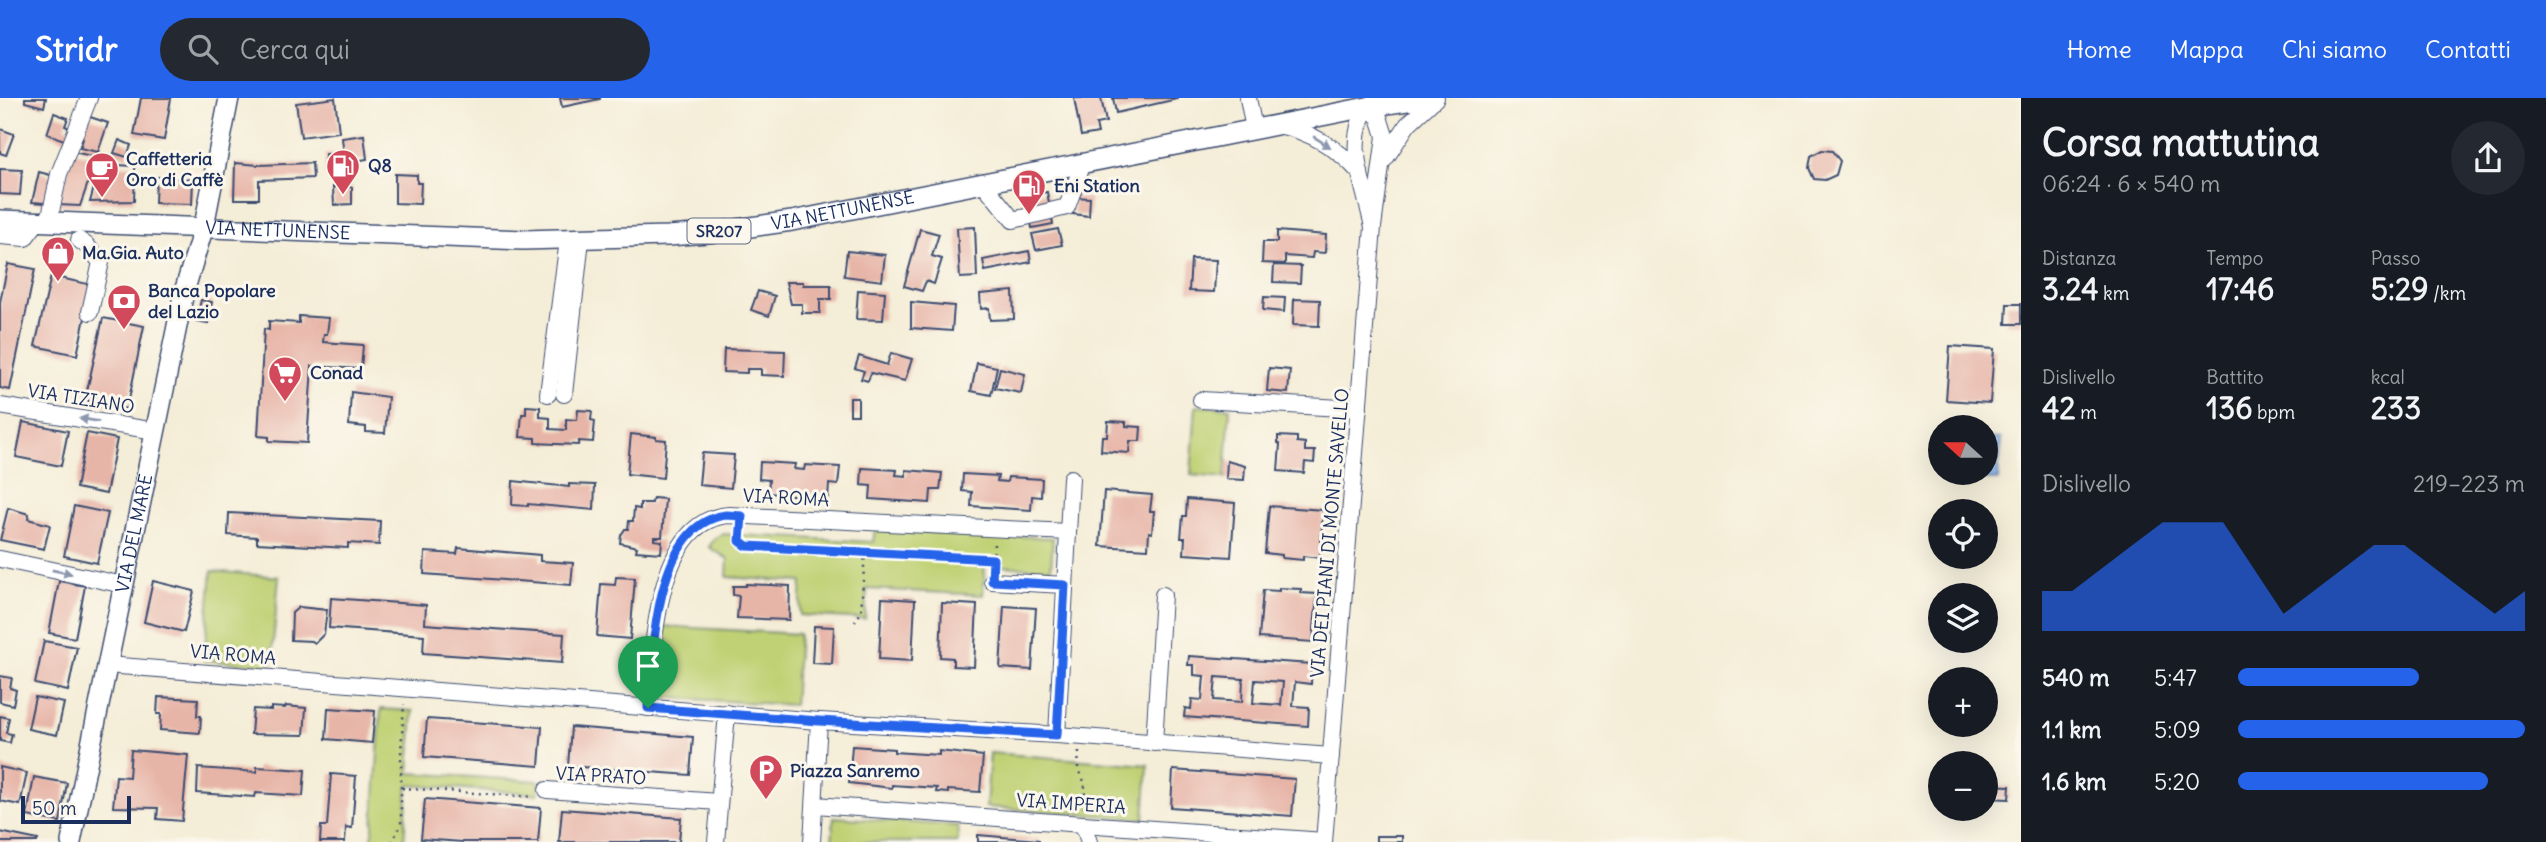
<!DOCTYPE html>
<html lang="it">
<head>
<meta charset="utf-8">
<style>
	:root { --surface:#171b24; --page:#242831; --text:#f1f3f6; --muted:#9ea1a6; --accent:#2563eb }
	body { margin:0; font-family:Delius,sans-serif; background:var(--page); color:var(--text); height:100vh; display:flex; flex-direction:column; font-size:26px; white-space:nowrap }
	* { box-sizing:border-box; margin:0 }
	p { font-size:23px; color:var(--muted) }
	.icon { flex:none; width:38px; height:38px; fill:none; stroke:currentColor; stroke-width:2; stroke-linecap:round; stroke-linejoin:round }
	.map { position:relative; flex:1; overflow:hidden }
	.drawer { display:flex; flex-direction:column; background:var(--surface); width:525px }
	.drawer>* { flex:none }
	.needle { width:46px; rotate:291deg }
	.tools { position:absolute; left:1928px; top:317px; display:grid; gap:14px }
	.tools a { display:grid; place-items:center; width:70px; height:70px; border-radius:50%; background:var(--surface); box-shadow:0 7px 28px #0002; font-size:35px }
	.scale { position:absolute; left:21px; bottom:18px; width:110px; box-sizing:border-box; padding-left:7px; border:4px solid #1b2f5e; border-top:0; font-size:19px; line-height:24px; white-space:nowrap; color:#1b2f5e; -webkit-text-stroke:5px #fbf7ec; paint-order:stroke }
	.pin { position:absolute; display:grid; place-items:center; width:60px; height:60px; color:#fff; margin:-72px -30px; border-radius:50% 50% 50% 0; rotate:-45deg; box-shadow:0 0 7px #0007 }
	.pin .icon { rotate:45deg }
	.round { display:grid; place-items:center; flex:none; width:74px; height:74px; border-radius:37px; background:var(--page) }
	.headline { display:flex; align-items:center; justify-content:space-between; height:119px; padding:0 21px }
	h1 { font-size:38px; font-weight:700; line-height:52px }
	.figures { display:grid; grid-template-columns:repeat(3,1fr); gap:10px; height:119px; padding:7px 21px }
	.figures div { display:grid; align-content:center }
	.figures b { font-size:30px; font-weight:700 }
	.figures small { font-size:19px; font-weight:400 }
	.figures p { font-size:19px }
	.chart { height:196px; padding:14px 21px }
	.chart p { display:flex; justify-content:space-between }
	.chart svg { width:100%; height:126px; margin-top:7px; fill:var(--accent); opacity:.7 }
	ul { padding:0 21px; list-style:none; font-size:23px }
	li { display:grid; grid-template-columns:112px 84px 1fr; align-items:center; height:52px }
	li i { height:18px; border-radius:9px; background:var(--accent) }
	header { display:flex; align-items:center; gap:42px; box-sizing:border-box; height:98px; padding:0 35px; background:var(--accent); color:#fff }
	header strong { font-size:33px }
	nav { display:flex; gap:38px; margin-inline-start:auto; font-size:24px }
	.search { width:490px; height:63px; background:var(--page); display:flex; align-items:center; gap:18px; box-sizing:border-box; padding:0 24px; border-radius:38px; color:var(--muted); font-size:26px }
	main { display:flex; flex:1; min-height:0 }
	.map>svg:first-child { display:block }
	.green { fill:#c0d174; stroke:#6e8069; stroke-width:2 }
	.water { fill:#83b2ed; stroke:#4f70a6; stroke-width:2 }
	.building { fill:#e7b5a8; fill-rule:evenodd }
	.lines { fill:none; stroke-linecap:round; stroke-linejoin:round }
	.minor-casing { stroke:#3c4c70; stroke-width:18 }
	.major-casing { stroke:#3c4c70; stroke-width:22 }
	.path { stroke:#3c4c70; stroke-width:2.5; stroke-dasharray:2 5; stroke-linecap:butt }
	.minor { stroke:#fff; stroke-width:16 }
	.major { stroke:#fff; stroke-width:19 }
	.oneway { fill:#8d97ae }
	.route-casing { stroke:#fff; stroke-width:14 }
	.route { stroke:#2563eb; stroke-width:9 }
	.labels { text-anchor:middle; stroke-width:6; stroke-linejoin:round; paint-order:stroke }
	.shield { fill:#fbf7ec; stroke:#5e6b89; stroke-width:2 }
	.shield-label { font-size:16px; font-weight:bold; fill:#1b2f5e }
	.poi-label { font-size:18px; font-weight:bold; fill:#1b2f5e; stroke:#fbf7ec; text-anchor:start }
	.street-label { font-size:18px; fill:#1b2f5e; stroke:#fbf7ec }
</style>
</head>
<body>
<header>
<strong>Stridr</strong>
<div class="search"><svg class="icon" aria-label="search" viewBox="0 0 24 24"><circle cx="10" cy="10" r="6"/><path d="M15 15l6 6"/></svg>Cerca qui</div>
<nav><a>Home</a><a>Mappa</a><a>Chi siamo</a><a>Contatti</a></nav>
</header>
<main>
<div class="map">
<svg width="2021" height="744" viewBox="0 0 2021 744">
	<rect width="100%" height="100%" fill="#fbf7ec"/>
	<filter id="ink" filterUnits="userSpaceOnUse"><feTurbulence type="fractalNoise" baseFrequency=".0143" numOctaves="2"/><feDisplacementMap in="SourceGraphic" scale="14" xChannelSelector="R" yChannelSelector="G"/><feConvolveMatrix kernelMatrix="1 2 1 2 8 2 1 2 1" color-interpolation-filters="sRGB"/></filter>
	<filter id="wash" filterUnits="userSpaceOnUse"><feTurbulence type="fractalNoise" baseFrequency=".00686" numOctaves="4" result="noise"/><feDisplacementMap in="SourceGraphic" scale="28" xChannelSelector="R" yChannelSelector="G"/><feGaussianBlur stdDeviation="1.57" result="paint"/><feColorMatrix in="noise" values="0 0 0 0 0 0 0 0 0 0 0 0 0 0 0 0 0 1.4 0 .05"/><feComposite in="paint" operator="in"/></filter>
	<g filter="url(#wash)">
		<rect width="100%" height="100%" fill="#f4edd7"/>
		<g class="green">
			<polygon points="1196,308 1230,310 1225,380 1191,377"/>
			<polygon points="875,431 1053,440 1051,471 985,467 983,497 867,491 865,521 800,517 802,484 727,479 728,461 709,449 715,440 723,436 873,444"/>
			<polygon points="212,473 279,479 271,568 204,562"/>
			<polygon points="659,528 799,536 794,607 655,599"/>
			<polygon points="381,611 413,613 409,675 539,683 538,696 408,687 404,744 372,744"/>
			<polygon points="990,655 1148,667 1144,721 986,709"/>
			<polygon points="834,719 958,728 958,744 832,744"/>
		</g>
		<polygon class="water" points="1986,340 2001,341 1998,382 1978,381 1979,375 1986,374"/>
		<g id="blocks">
			<g class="building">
				<polygon points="25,0 46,0 44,9 25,4"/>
				<polygon points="141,0 171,0 164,42 134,37"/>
				<polygon points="335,0 339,34 301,39 296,5"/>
				<polygon points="560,0 600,0 600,1 562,9"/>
				<polygon points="1074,0 1101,0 1106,24 1096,26 1098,35 1081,38"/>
				<polygon points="1113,0 1177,0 1177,1 1116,15"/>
				<polygon points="54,15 68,20 65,28 72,31 67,43 47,36"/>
				<polygon points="87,18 108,25 98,54 80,50 83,41 79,39"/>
				<polygon points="0,31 14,36 6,57 0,55"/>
				<polygon points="364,37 367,61 355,63 354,59 347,60 347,77 325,76 325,56 344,57 342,40"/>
				<polygon points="119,42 131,47 127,59 114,55"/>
				<polygon points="1822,52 1832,53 1840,63 1836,77 1825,82 1814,81 1809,70 1811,58"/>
				<polygon points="73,54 97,59 80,108 58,107"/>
				<polygon points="235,65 259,67 312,65 313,80 259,82 259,101 234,101"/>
				<polygon points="115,67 135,68 134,103 90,104 96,82 91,82 94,71 114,71"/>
				<polygon points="0,71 22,72 20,97 0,96"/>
				<polygon points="39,74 54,78 45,105 32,104"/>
				<polygon points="395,76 417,77 417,85 421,85 420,106 395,105"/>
				<polygon points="156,79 193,81 192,106 155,105"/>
				<polygon points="333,89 352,89 352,106 334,107"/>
				<polygon points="1047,94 1053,126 1032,130 1026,98"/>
				<polygon points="1074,99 1090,100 1089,118 1073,116"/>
				<polygon points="975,129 977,179 960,180 957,130"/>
				<polygon points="920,131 939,136 932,158 942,161 934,186 926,183 922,193 904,188"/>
				<polygon points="1058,131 1062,147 1036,152 1032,136"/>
				<polygon points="1277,133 1326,137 1325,155 1313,154 1312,160 1285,158 1285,166 1262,165 1263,144 1277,144"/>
				<polygon points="847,153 885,157 882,183 844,178"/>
				<polygon points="1029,153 1031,164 985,173 983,162"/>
				<polygon points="1191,161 1216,162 1214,194 1189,193"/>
				<polygon points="8,166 35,171 10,292 0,290 0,204"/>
				<polygon points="1274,167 1301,168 1300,185 1273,184"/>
				<polygon points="51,178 92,187 77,257 35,248"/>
				<polygon points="786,184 803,184 803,187 831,187 831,201 820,201 820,215 802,215 802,206 791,206"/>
				<polygon points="858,192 885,194 883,222 856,221"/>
				<polygon points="758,193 775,198 769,218 751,212"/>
				<polygon points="1013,193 1014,221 990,222 989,210 981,211 980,196"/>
				<polygon points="1264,199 1285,200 1284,214 1263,212"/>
				<polygon points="1294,201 1320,202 1319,228 1293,227"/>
				<polygon points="201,202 212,204 208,225 196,223"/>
				<polygon points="911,204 954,208 952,233 911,230"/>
				<polygon points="2007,206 2021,206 2021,226 2006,226"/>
				<polygon points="299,218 329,220 327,236 324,236 323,244 363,247 361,271 312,268 307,345 269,343 269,339 258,338 264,231 269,232 269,223 299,225"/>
				<polygon points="103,220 144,228 127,311 85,302"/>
				<polygon points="1950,248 1994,251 1990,305 1946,302"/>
				<polygon points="724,251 785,253 784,278 761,277 761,271 747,271 747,275 723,274"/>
				<polygon points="891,255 912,261 905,283 871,275 868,283 861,281 864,273 855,270 859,258 887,267"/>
				<polygon points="977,265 997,269 991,297 971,293"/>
				<polygon points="1000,270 1025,276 1021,295 995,290"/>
				<polygon points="1269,270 1290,272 1288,295 1267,293"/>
				<polygon points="351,294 388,299 385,335 366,334 366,329 349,327"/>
				<rect x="850" y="300" width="8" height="17"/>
				<polygon points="526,308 540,309 540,319 550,320 550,331 566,332 566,321 577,322 578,312 592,313 591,322 595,323 593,344 579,343 578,347 535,345 535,340 520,339 522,316 526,316"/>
				<polygon points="1108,323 1126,324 1126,328 1141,329 1140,343 1130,343 1129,355 1101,353 1102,338 1107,338"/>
				<polygon points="23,324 68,333 61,368 16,359"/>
				<polygon points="87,335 117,341 106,396 76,390"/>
				<polygon points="631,336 656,339 656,341 666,342 663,380 627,376"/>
				<polygon points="1278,338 1297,339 1297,344 1305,345 1305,353 1315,353 1314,365 1305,364 1304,375 1278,373 1280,346 1278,345"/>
				<polygon points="702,355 734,357 731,390 699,387"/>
				<polygon points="1227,363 1245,368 1244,382 1226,381"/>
				<polygon points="760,364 795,366 794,371 804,372 805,367 840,369 838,387 829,386 828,400 768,395 769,382 759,381"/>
				<polygon points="862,370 897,372 896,377 906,378 906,372 942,375 940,392 931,392 930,405 870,401 871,388 861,387"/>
				<polygon points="963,376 998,378 997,383 1007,384 1008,379 1042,381 1041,399 1032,398 1031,412 971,408 972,394 962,393"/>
				<polygon points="513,383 569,389 569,386 595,387 594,412 528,406 528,408 512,407"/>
				<polygon points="1104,393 1152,397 1150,413 1154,413 1152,435 1149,434 1148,451 1100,448"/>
				<polygon points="653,400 665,401 662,439 654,439 654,442 662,443 661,455 636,453 637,449 620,445 621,437 625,431 628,431 629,423 633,423 634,410 640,411 640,405 652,405"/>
				<polygon points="1187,401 1235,405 1231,459 1184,456 1185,440 1181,440 1183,418 1186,418"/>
				<polygon points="74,408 108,415 97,465 64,458"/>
				<polygon points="1269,408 1323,412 1320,460 1303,458 1303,462 1282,460 1282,457 1265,455"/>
				<polygon points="8,410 29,416 28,421 50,427 44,451 0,442"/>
				<polygon points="229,415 380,423 379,447 348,445 348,450 257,445 257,439 228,437"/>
				<polygon points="458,450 540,457 540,463 573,465 571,487 424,476 425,454 457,456"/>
				<polygon points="616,479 635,480 630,541 597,538 601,486 615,487"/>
				<polygon points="59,483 85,488 75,540 49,535"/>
				<polygon points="153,483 194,493 184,534 144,524"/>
				<polygon points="746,486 790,488 789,522 737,520 739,498 733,497 733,488 746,488"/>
				<polygon points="1279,490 1301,491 1301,495 1317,496 1313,544 1259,540 1263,492 1279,493"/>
				<polygon points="331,500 426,507 425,526 564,536 562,565 423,555 424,537 329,530"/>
				<polygon points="882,500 915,502 912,563 879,561"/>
				<polygon points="942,505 977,507 974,569 953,568 953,560 940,559"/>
				<polygon points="1004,508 1036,510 1032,572 1000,570"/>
				<polygon points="299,509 327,512 324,536 315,545 312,543 291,542 292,515"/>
				<polygon points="814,528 834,529 832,566 812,565"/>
				<polygon points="44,543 77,549 68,593 35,586"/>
				<path d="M1189 558 1312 566 1311 586 1295 584 1293 608 1309 609 1308 628 1184 619 1185 610 1191 611 1192 601 1202 602 1204 578 1194 577V567H1188ZM1216 579 1243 581 1242 604 1214 602ZM1255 582 1283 584 1281 607 1253 605Z"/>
				<polygon points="0,578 12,580 10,590 16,592 13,607 0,604"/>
				<polygon points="35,599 64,605 57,637 28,631"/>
				<polygon points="158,599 198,601 197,618 201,618 200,635 160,632 161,616 157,616"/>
				<polygon points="286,608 306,610 304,637 251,636 253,611 271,612 271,609 285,610"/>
				<polygon points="328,610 375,613 372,645 326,641"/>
				<polygon points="0,618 9,620 6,635 12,636 10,645 0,643"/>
				<polygon points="427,621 542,629 539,668 424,659"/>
				<polygon points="571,629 693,639 690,677 568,668"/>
				<polygon points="852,648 894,651 894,654 939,657 939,653 983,658 980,694 948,692 948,695 936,694 937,690 892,687 892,690 849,685"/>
				<polygon points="131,652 188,657 182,723 157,721 158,710 113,709 116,678 129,679"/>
				<polygon points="0,669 27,675 20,707 0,703"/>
				<polygon points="257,669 305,672 303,698 256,695 255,699 197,695 198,670 257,674"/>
				<polygon points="1173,672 1295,681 1292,718 1171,709"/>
				<polygon points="331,676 356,678 352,730 346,729 345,744 320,744 321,728 327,728"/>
				<polygon points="34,679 67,685 60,724 27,718"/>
				<polygon points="1986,687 2010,688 2009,701 1986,700"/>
				<polygon points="425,701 541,710 538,744 463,744 421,741"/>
				<polygon points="562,711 681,720 679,744 559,744"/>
				<polygon points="0,734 38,742 37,744 0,744"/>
				<polygon points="978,737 1039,742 1039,744 978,744"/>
				<rect x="1376" y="738" width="26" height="6"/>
			</g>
		</g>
	</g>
	<g filter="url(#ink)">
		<use href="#blocks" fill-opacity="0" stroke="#3c4c70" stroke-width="2"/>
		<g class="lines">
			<g class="minor-casing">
				<g id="minor">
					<polyline points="1248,0 1254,31"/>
					<path d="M1278 27C1311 34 1338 50 1360 75"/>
					<polyline points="1385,61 1408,26 1436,0"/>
					<polyline points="983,85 1013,122 1067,109 1083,65"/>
					<polyline points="49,123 59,76 89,0"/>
					<polyline points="0,138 25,140 38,123"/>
					<polyline points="79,142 86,147 101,164 90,214"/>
					<polyline points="548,296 568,142"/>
					<polyline points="564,296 581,141"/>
					<polyline points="1201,302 1359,311"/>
					<polyline points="0,308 156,333"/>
					<polyline points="0,461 124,487"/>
					<polyline points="992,483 1065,487"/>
					<polyline points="107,567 819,623 1057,637 1331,658"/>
					<path d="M648 610C653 556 654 422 729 417L1068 434"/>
					<polyline points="1057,637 1071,380"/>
					<polyline points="1154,645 1163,497"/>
					<polyline points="547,692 719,704"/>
					<polyline points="815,707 1324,743"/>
					<polyline points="1083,726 1089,744"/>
					<polyline points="716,744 727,615"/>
					<polyline points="812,744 819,623"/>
					<path d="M1324 744 1373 129 1385 38 1379 19 1367 9C1344 46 1365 89 1373 129"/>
				</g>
			</g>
			<g class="major-casing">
				<g id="major">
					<path id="s1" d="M0 122 523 142 668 138 708 135 792 123 1367 9 1427 0"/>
					<path id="s2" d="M71 744 184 194 204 128 229 0"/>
				</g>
			</g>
			<g class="path">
				<polyline points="741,432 740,443 748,448 993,461"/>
				<polyline points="993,469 994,444"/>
				<polyline points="855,524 861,514 865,454"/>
				<polyline points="1079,654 1078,669 1085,686 1084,712"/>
				<polyline points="402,690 534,699"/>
				<polyline points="392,744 401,727 401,653 404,606"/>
			</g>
			<use href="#minor" class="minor"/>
			<use href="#major" class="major"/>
		</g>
		<defs><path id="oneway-solid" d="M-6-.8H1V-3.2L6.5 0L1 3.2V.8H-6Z" transform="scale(1.75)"/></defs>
		<g class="oneway">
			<use href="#oneway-solid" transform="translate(1322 44) rotate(32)"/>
			<use href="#oneway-solid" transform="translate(89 322) rotate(-171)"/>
			<use href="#oneway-solid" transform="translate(62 474) rotate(12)"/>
		</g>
	</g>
	<g class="lines" filter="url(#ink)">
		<g class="route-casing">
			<path id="route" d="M726 417 742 418 740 443 747 448 993 461 992 483 1065 487 1057 637 819 623 648 610C653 555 654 426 726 417Z"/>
		</g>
		<use href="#route" class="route"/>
	</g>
	<defs>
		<g id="fuel-pin" transform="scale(1.75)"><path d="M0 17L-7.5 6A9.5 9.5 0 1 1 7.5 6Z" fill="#d1495b" stroke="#fbf7ec"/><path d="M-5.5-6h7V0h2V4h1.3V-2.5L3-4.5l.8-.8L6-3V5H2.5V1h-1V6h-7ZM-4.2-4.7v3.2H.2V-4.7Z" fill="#fff"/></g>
		<g id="cafe-pin" transform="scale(1.75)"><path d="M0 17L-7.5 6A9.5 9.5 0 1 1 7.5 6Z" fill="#d1495b" stroke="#fbf7ec"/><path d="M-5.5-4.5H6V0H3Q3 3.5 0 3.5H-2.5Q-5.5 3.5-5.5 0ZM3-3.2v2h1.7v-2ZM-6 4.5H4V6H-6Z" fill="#fff"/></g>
		<g id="shop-pin" transform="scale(1.75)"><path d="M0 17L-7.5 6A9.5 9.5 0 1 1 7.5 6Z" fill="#d1495b" stroke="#fbf7ec"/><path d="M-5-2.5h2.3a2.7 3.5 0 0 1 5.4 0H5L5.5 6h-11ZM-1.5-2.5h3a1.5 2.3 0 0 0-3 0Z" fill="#fff"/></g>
		<g id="bank-pin" transform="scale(1.75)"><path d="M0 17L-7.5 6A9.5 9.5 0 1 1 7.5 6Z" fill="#d1495b" stroke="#fbf7ec"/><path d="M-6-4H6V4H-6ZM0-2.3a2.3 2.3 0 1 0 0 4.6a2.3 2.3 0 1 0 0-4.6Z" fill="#fff"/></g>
		<g id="supermarket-pin" transform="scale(1.75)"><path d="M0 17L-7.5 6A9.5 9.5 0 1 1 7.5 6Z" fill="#d1495b" stroke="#fbf7ec"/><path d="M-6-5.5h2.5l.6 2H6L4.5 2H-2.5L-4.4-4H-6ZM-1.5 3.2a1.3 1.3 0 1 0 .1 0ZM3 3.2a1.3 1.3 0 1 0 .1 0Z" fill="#fff"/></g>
		<g id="parking-pin" transform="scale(1.75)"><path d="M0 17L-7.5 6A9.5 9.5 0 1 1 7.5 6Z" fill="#d1495b" stroke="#fbf7ec"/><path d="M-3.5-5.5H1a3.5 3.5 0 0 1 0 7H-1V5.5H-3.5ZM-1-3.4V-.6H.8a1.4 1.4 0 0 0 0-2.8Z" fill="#fff"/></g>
	</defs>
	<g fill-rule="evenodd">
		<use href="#fuel-pin" x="343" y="68"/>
		<use href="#cafe-pin" x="102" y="71"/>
		<use href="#fuel-pin" x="1029" y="88"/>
		<use href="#shop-pin" x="58" y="155"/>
		<use href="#bank-pin" x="124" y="203"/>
		<use href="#supermarket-pin" x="285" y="275"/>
		<use href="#parking-pin" x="766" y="673"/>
	</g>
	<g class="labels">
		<rect class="shield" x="687.5" y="120.5" width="63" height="25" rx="5"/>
		<g class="shield-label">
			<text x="719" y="139">SR207</text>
		</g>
		<g class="poi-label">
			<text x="126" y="67">Caffetteria<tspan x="126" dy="21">Oro di Caffè</tspan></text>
			<text x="368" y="74">Q8</text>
			<text x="1054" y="94">Eni Station</text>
			<text x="82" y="161">Ma.Gia. Auto</text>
			<text x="148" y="199">Banca Popolare<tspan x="148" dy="21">del Lazio</tspan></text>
			<text x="310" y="281">Conad</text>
			<text x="790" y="679">Piazza Sanremo</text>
		</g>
		<g class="street-label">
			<text dy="6" stroke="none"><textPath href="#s1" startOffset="845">VIA NETTUNENSE</textPath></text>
			<text dy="6" stroke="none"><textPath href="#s1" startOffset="278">VIA NETTUNENSE</textPath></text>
			<text transform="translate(81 301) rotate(9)" y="6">VIA TIZIANO</text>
			<text transform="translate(786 400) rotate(3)" y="6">VIA ROMA</text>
			<text dy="6" stroke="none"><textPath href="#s2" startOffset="315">VIA DEL MARE</textPath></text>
			<text transform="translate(1330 435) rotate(-85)" y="6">VIA DEI PIANI DI MONTE SAVELLO</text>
			<text transform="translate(233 557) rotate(5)" y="6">VIA ROMA</text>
			<text transform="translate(601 678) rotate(3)" y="6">VIA PRATO</text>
			<text transform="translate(1071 706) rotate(4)" y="6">VIA IMPERIA</text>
		</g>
	</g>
</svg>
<div class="tools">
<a><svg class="needle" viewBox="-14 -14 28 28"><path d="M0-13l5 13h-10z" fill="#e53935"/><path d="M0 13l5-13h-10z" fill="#9ea1a6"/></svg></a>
<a><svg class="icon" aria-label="locate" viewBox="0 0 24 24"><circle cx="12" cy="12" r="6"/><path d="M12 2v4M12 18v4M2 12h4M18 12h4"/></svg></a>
<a><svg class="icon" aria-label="layers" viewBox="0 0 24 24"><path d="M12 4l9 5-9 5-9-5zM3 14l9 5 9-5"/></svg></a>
<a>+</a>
<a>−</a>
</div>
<div class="scale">50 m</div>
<div class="pin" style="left:648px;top:610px;background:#1e9e55"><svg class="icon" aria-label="arrive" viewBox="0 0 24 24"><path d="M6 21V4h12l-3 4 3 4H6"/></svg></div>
</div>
<section class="drawer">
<div class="headline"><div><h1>Corsa mattutina</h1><p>06:24 · 6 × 540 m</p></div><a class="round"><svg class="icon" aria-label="share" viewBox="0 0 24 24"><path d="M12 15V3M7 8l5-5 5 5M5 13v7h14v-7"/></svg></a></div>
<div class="figures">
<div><p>Distanza</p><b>3.24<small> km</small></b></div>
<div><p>Tempo</p><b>17:46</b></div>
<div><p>Passo</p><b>5:29<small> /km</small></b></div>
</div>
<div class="figures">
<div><p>Dislivello</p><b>42<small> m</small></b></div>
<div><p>Battito</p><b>136<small> bpm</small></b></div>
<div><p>kcal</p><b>233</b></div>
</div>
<div class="chart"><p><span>Dislivello</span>219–223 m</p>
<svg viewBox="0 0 160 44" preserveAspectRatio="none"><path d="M0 44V30L10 30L20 22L30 14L40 6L50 6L60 6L70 22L80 38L90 30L100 22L110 14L120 14L130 22L140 30L150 38L160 30V44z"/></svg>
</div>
<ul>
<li><b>540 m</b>5:47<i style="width:63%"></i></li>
<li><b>1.1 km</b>5:09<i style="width:100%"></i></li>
<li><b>1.6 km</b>5:20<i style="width:87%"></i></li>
</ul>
</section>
</main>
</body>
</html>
